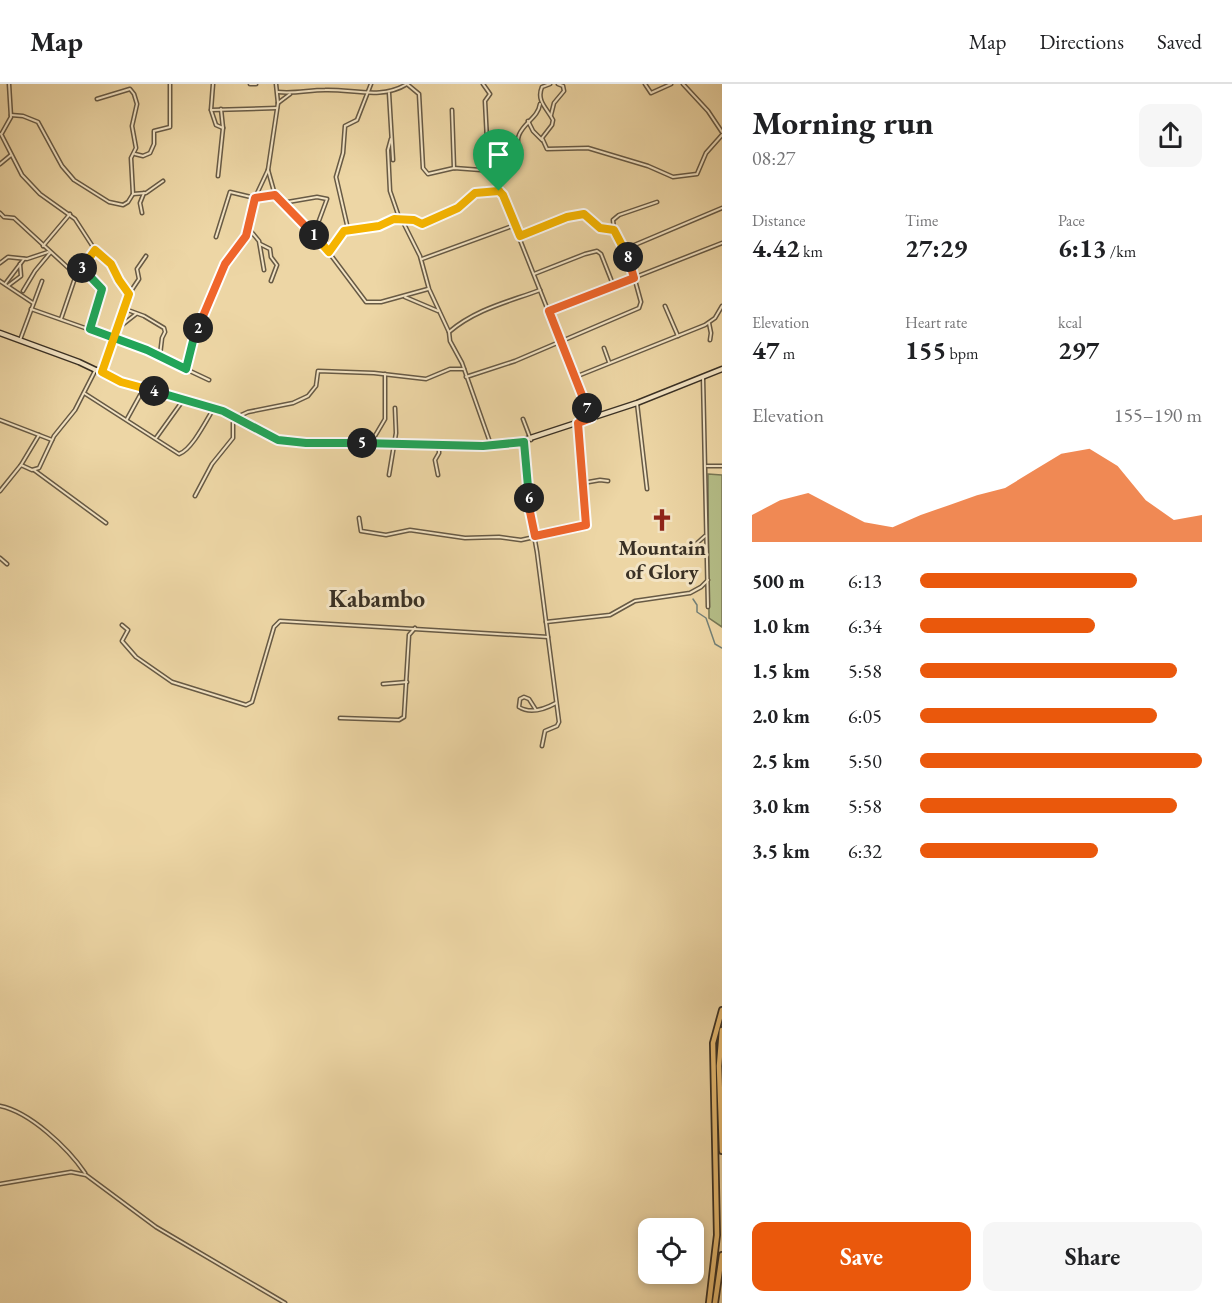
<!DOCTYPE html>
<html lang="en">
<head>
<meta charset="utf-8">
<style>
	:root { --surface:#fff; --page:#f6f6f6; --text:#202124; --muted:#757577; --line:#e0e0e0; --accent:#ea580c }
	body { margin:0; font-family:"EB Garamond",serif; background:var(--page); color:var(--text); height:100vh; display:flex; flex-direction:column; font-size:22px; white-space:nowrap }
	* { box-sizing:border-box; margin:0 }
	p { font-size:20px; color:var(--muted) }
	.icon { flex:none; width:33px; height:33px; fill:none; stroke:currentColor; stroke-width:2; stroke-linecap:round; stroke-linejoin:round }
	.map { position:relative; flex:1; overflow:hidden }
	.panel { display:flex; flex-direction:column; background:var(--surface); width:510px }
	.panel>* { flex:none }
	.controls { position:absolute; left:638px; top:1134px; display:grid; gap:12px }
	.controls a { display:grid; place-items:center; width:66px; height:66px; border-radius:12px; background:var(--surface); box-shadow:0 3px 9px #0003; font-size:30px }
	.pin { position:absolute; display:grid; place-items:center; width:51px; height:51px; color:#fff; margin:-62px -26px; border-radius:50% 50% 50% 0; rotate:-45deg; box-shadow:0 0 6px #0007 }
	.pin .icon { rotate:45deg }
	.km { position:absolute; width:30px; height:30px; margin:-15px; border-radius:50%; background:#222; color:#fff; font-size:16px; line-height:30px; text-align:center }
	.round { display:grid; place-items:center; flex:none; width:63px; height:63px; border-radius:12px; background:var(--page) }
	.head { display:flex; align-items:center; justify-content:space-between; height:102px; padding:0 30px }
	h1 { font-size:33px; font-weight:700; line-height:45px }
	.stats { display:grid; grid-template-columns:repeat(3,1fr); gap:9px; height:102px; padding:6px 30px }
	.stats div { display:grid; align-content:center }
	.stats b { font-size:26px; font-weight:700 }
	.stats small { font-size:16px; font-weight:400 }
	.stats p { font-size:16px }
	.chart { height:168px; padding:12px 30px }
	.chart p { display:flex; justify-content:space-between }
	.chart svg { width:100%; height:108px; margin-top:6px; fill:var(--accent); opacity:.7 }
	.button { display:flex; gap:12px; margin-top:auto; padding:12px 30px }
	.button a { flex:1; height:69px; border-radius:12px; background:var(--accent); color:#fff; font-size:24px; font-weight:700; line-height:69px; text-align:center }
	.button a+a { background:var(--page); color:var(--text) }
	ul { padding:0 30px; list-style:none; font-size:20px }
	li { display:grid; grid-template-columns:96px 72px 1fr; align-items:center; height:45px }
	li i { height:15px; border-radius:8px; background:var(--accent) }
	header { display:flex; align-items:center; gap:36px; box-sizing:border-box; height:84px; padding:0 30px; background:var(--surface); border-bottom:2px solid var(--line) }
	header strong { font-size:28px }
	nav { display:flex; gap:33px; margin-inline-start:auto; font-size:21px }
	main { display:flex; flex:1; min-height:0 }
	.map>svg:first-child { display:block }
	.green { fill:#b5be88; stroke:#787856; stroke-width:1.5 }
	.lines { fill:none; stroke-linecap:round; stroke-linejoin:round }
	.stream { stroke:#748178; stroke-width:1.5 }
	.street-casing { stroke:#675a45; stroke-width:5 }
	.secondary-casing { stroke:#3a3125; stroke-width:7 }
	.primary-casing { stroke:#3a3125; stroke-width:8 }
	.street { stroke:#f3e4c4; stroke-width:2 }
	.secondary { stroke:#f3e4c4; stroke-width:4 }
	.primary { stroke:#e6bb72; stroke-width:4.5 }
	.split-1-casing { stroke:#fff; stroke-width:12 }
	.split-2-casing { stroke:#fff; stroke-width:12 }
	.split-3-casing { stroke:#fff; stroke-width:12 }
	.split-4-casing { stroke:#fff; stroke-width:12 }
	.split-5-casing { stroke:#fff; stroke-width:12 }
	.split-6-casing { stroke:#fff; stroke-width:12 }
	.split-7-casing { stroke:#fff; stroke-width:12 }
	.split-8-casing { stroke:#fff; stroke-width:12 }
	.split-9-casing { stroke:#fff; stroke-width:12 }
	.split-1 { stroke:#f5b400; stroke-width:8 }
	.split-2 { stroke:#f0652b; stroke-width:8 }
	.split-3 { stroke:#22a559; stroke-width:8 }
	.split-4 { stroke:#f5b400; stroke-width:8 }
	.split-5 { stroke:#22a559; stroke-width:8 }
	.split-6 { stroke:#22a559; stroke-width:8 }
	.split-7 { stroke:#f0652b; stroke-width:8 }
	.split-8 { stroke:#f0652b; stroke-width:8 }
	.split-9 { stroke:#f5b400; stroke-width:8 }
	.labels { text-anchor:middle; stroke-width:6; stroke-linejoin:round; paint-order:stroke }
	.poi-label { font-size:21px; font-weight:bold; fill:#3a3125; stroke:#f3e4c4 }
	.quarter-label { font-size:24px; font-weight:bold; fill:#3a3125; stroke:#f3e4c4 }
</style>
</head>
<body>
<header>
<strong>Map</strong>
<nav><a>Map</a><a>Directions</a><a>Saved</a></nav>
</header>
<main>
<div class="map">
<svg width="722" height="1219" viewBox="0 0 722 1219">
	<rect width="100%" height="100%" fill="#edd6a5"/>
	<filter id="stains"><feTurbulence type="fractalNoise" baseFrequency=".00333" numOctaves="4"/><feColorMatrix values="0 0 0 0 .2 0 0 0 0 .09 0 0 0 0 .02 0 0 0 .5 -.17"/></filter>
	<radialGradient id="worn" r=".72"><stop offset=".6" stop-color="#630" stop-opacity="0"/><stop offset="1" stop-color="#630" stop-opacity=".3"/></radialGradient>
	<polygon class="green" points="708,390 722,391 722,543 709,534"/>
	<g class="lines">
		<polyline class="stream" points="693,515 697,521 697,528 706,534 715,560 722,564"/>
		<g class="street-casing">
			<g id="street">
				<polyline points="213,0 211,26 216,41 223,44"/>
				<polyline points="250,0 256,0"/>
				<path d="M407 0 419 10 423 84 428 90 454 84 481 86 498 76 517 70C520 64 516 58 519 51 524 38 538 34 540 20"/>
				<polyline points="483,0 490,10 485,17 488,76 486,82"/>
				<path d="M550 0 542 3C536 17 547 24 553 36L552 41 542 54 547 65 588 64 648 82 673 93 697 90 706 69 722 51"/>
				<polyline points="645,0 651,9 671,0"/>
				<polyline points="683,0 708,27 722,48"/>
				<path d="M278 8C294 10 309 6 325 6 353 5 381 16 407 0"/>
				<polyline points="389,9 393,76"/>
				<polyline points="278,19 290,10"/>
				<polyline points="211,26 277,24"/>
				<polyline points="452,26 454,84"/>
				<polyline points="11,31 23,32 38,38 62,82 74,96 109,118 123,121 128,118 133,110 131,74 136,64 132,42 137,20 134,10 130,5 97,15"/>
				<polyline points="551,31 554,19 564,7 563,2 558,0"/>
				<polyline points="528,37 533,47 542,56"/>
				<polyline points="2,49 11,33 9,0"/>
				<polyline points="1,50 22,91 40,110 75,135 97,169 111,180 129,210"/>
				<polyline points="391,55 388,66 390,107 400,136"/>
				<polyline points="135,70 143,72 150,69 154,60 154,47 170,43 170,0"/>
				<polyline points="0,80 11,71"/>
				<polyline points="268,86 275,111 321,158 366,218 381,218 428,205"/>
				<polyline points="218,92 223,44 221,25"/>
				<polyline points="133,110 146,109 163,97"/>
				<polyline points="282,119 317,113 327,115 314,150"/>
				<polyline points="0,129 4,133 14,134 76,191"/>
				<polyline points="142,129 140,119 144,109"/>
				<path d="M400 135 414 136 422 140C432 133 446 132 457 125 473 115 478 98 501 108L591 335"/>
				<polyline points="249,145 259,157 264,186"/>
				<polyline points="348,145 336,93 343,69 345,42 357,36 371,0"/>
				<path d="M521 151 579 130C592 132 595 144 614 145"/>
				<polyline points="216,153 230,108 255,114 274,111"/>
				<polyline points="260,160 270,165 271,173 277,181 271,197"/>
				<polyline points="43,162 70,130"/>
				<polyline points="625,165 722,124"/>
				<polyline points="329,168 344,147 379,142 394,135 403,138 420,172 429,205 449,248 450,257 462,279 491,361"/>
				<polyline points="422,175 515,141"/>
				<polyline points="0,179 8,173 27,175 48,168"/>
				<polyline points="82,183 102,205 90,245"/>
				<polyline points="534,190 585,170 597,167 601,170 614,203"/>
				<polyline points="0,197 33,219"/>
				<polyline points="5,200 24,175"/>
				<polyline points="9,201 21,192 20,180"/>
				<polyline points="23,207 35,187 50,169"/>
				<polyline points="405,213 438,227"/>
				<polyline points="665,222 678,252"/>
				<polyline points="31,225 139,263 209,296"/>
				<polyline points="125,225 144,232 164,244 165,248 162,254 160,271"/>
				<polyline points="549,227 722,159"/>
				<polyline points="61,235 76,191 95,166"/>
				<polyline points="709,239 711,249 710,256"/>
				<polyline points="117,245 136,230"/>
				<path d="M449 248C476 225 508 218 540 206"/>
				<polyline points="20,256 42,197"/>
				<polyline points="604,264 609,278"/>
				<polyline points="186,285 194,251 221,189 246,152 252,120 268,86 278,19 276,0"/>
				<polyline points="102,288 129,210 139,195 137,185 146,172"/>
				<polyline points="466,293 515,277 639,224 641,218 630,178 614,145 613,136 619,131 657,118"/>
				<polyline points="575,293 705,241 715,234 722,222"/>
				<polyline points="703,293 708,523"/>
				<path d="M84 309 179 370C192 366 207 335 214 324"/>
				<polyline points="637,319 647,405"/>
				<polyline points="127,335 144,304"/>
				<polyline points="523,335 531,356"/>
				<polyline points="0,336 52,356"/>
				<polyline points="156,354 184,315"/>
				<polyline points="372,357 385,335 385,290"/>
				<polyline points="524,358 529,423 537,468 559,638 557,642 545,647 542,662"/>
				<polyline points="21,381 39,351"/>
				<polyline points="707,382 722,382"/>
				<polyline points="34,386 106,439"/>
				<polyline points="389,391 396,349 395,324"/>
				<polyline points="438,391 435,376 439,369 439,360"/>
				<polyline points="583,399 600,396 608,397"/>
				<polyline points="0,407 21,381 32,386 39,384 54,352 75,326 96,285"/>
				<polyline points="195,412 212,380 233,354 233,339 237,333 248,328 293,319 308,312 316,302 318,287 374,289 426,295 450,285 464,285"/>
				<polyline points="359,434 361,447 386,451 410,446 465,454 499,453 521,456 584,442 587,437 580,383 581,359 578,339"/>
				<polyline points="695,461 705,452"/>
				<polyline points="0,474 7,480"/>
				<polyline points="546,538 610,531 635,517 690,509 701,503 708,496"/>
				<polyline points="122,541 128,546 122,557 136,573 172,598 246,621 252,618 274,543 280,537 548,553"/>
				<polyline points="383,600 407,598"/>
				<path d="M536 626 529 615 524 613 520 615 519 623C530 630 545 625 556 619"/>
				<polyline points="340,634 399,636 404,633 409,551 415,544"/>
				<path d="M0 1022C30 1028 68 1064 85 1089"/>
				<polyline points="0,1100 71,1088 86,1091 156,1143 285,1219"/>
			</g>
		</g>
		<g class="secondary-casing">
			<polyline id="secondary" points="0,249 79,278 121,298 223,327 273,354 306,359 395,359 483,362 515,359 637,319 722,285"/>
		</g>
		<g class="primary-casing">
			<g id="primary">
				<polyline points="722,946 719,982 722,1067"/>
				<polyline points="709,1219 717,1151 713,959 722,926"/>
				<polyline points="715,1219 722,1171"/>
			</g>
		</g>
		<use href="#street" class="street"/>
		<use href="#secondary" class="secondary"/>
		<use href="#primary" class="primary"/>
	</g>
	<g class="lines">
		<g class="split-1-casing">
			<polyline id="split-1" points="314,151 329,168 344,147 379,142 394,135 414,136 422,140 458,124 475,109 499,107"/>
		</g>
		<g class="split-2-casing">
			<polyline id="split-2" points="198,244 225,180 246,152 255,114 275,111 314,151"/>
		</g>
		<g class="split-3-casing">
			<polyline id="split-3" points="82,184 102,205 90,245 147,266 186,285 194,253 198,244"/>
		</g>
		<g class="split-4-casing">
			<polyline id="split-4" points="82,184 95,166 111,180 119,196 129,210 102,288 121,298 154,307"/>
		</g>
		<g class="split-5-casing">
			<polyline id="split-5" points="154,307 223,327 278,356 306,359 362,359"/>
		</g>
		<g class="split-6-casing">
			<polyline id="split-6" points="362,359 483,362 524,358 529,414"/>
		</g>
		<g class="split-7-casing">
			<polyline id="split-7" points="529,414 529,423 535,452 586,441 578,339 591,334 587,324"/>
		</g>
		<g class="split-8-casing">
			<polyline id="split-8" points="587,324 549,227 634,194 628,173"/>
		</g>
		<g class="split-9-casing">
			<polyline id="split-9" points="499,107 503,111 520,152 567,133 584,130 600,144 614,146 628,173"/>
		</g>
		<use href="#split-1" class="split-1"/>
		<use href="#split-2" class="split-2"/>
		<use href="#split-3" class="split-3"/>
		<use href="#split-4" class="split-4"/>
		<use href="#split-5" class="split-5"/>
		<use href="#split-6" class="split-6"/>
		<use href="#split-7" class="split-7"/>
		<use href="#split-8" class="split-8"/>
		<use href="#split-9" class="split-9"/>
	</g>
	<defs>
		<g id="church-bare" transform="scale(1.8)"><path d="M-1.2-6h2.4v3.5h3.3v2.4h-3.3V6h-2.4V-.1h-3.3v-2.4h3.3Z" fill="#8f2418" stroke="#f3e4c4" stroke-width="2.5" paint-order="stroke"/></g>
	</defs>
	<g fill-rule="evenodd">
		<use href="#church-bare" x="662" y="436"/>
	</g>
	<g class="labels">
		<g class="poi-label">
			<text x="662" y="471">Mountain<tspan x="662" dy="24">of Glory</tspan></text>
		</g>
		<g class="quarter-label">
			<text x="377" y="523">Kabambo</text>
		</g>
	</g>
	<rect width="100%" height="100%" filter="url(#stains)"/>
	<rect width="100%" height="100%" fill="url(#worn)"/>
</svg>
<div class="controls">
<a><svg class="icon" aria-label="locate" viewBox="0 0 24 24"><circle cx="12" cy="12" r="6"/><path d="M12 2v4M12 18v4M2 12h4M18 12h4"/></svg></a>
</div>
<div class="pin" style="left:499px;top:107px;background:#1e9e55"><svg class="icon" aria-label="arrive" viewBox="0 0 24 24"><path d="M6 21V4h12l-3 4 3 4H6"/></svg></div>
<b class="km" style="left:314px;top:151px">1</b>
<b class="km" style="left:198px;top:244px">2</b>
<b class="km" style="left:82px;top:184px">3</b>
<b class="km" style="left:154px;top:307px">4</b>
<b class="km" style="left:362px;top:359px">5</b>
<b class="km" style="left:529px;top:414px">6</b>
<b class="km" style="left:587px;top:324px">7</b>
<b class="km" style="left:628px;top:173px">8</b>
</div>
<section class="panel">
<div class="head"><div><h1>Morning run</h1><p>08:27</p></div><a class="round"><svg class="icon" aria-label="share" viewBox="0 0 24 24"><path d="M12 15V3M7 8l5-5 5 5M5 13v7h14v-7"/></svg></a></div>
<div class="stats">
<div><p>Distance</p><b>4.42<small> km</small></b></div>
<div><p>Time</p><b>27:29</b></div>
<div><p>Pace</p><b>6:13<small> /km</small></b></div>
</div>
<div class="stats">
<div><p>Elevation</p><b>47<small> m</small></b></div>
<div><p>Heart rate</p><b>155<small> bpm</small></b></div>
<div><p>kcal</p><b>297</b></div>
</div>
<div class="chart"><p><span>Elevation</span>155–190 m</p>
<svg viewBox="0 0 160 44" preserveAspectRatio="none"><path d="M0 44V33L10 27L20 24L30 30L40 36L50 38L60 33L70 29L80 25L90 22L100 15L110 8L120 6L130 13L140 27L150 35L160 33V44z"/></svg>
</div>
<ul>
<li><b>500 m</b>6:13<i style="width:77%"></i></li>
<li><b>1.0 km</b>6:34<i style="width:62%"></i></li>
<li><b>1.5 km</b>5:58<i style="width:91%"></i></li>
<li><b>2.0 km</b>6:05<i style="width:84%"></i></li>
<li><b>2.5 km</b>5:50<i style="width:100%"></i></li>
<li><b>3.0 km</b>5:58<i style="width:91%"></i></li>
<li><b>3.5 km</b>6:32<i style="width:63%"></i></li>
</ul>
<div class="button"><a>Save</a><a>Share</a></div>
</section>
</main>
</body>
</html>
